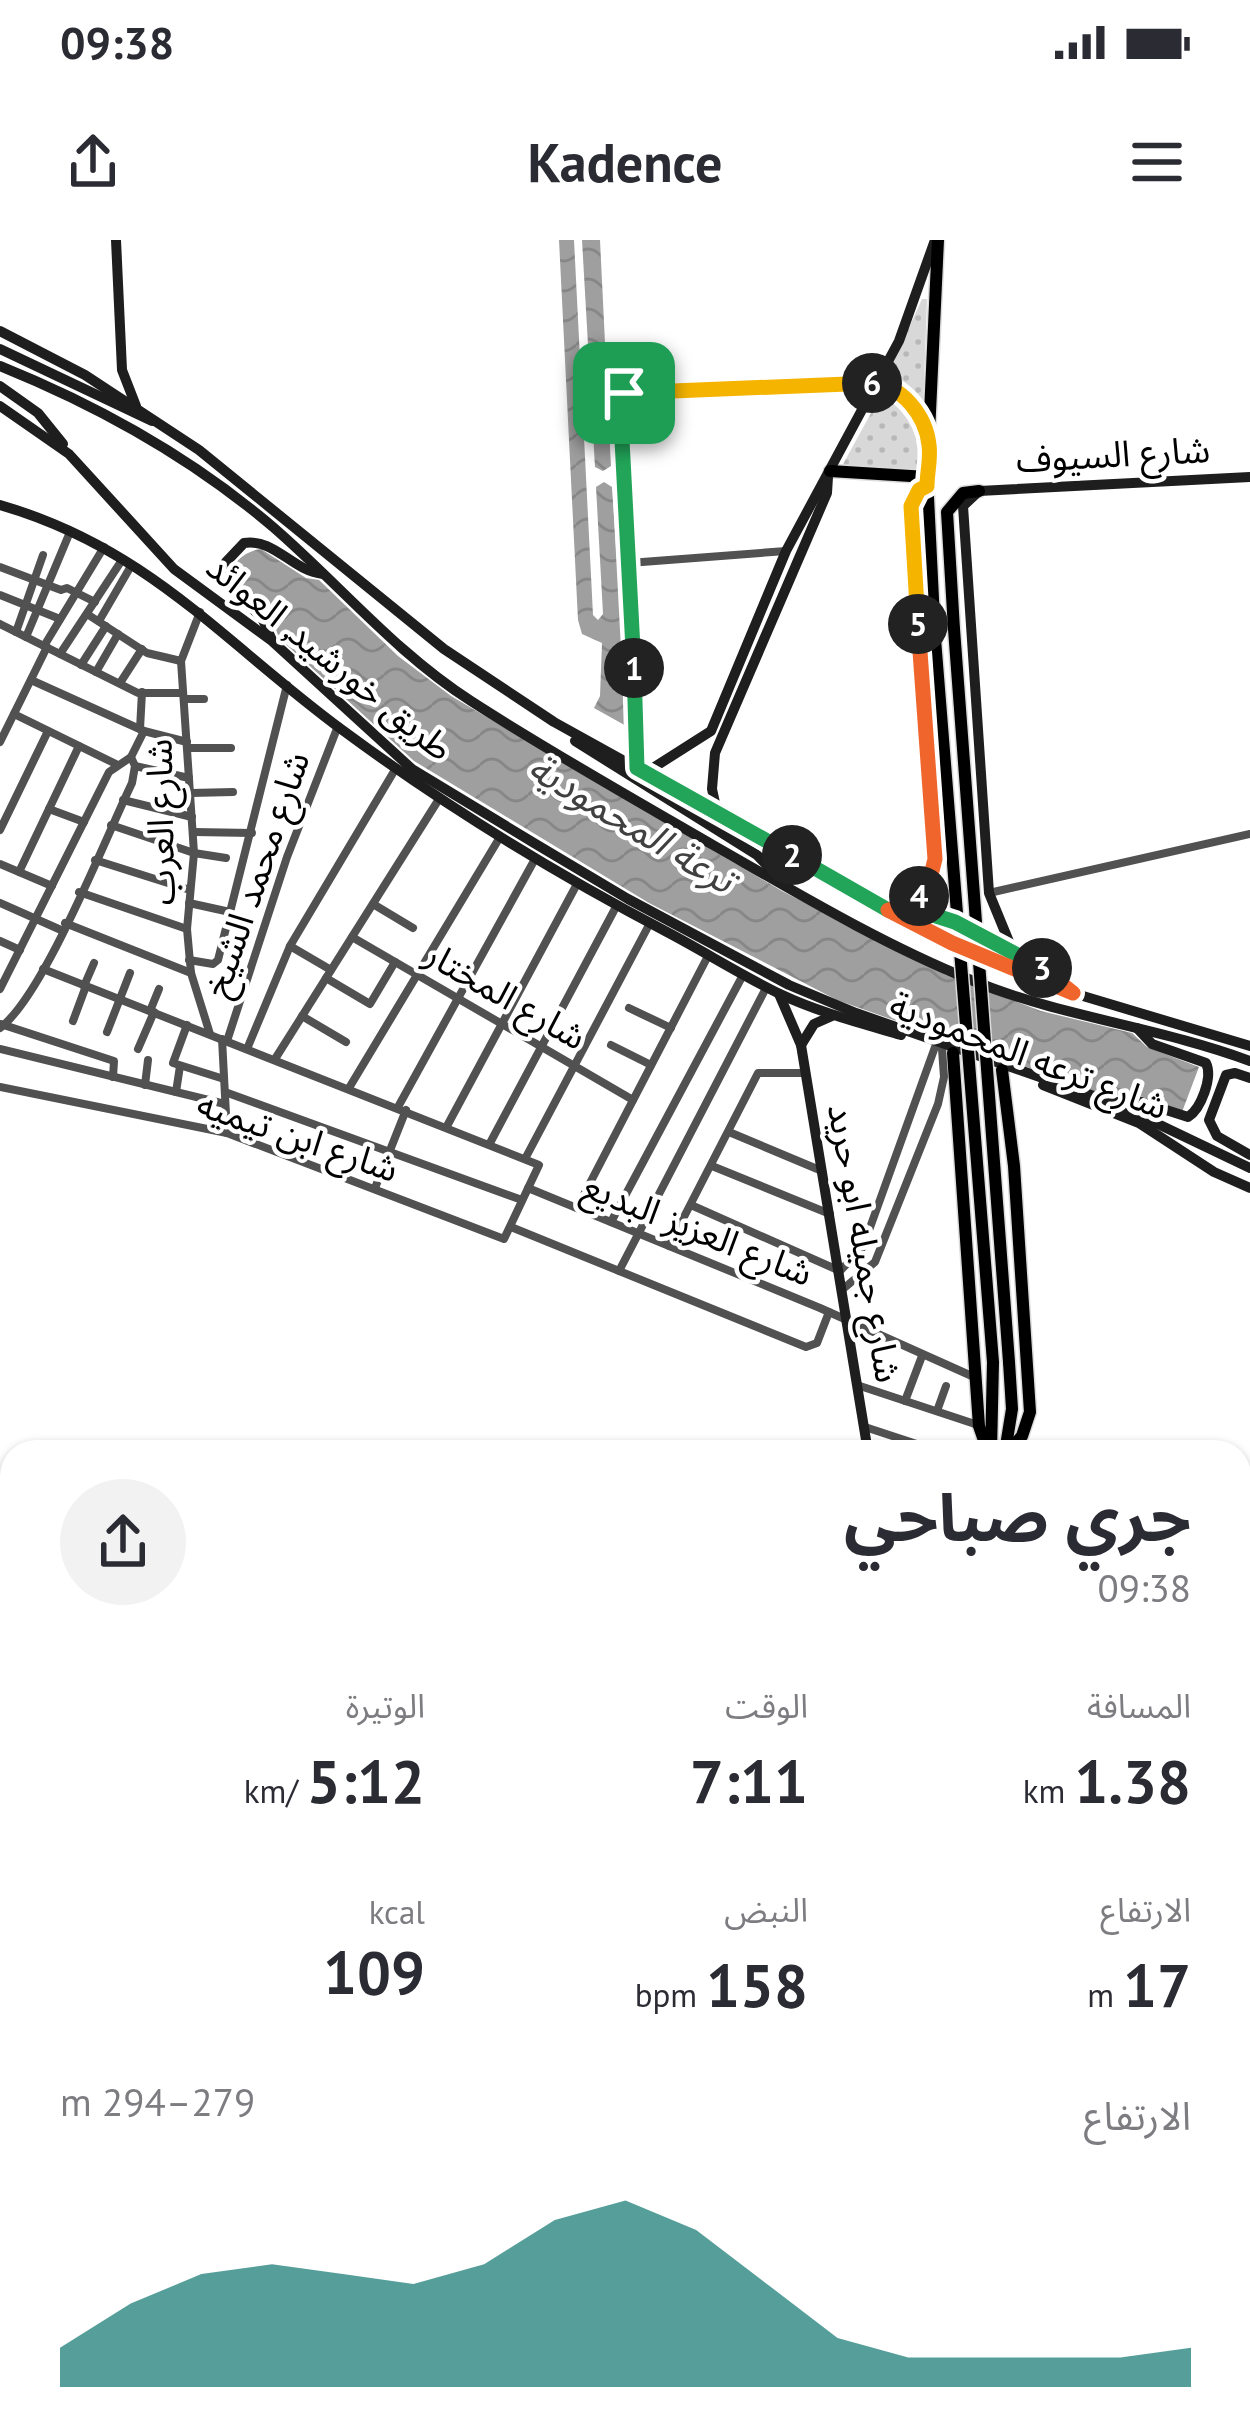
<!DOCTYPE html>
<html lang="ar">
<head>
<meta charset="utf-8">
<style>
	:root { --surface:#fff; --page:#f2f2f3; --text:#2b2b33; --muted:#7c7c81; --accent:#0f766e }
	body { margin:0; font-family:"PT Sans","Noto Sans Arabic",sans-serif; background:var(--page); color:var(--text); direction:rtl; height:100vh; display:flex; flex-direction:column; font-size:45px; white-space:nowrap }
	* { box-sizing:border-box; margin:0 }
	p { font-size:39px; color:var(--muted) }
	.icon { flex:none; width:66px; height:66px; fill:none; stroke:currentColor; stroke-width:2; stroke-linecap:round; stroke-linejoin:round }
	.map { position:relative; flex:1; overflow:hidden; direction:ltr }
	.drawer { position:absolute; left:0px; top:1200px; width:1251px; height:975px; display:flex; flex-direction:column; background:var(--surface); border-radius:36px 36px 0 0; box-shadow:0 3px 9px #0004; direction:rtl }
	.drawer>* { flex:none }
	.pin { position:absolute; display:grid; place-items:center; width:102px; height:102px; color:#fff; margin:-51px; border-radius:24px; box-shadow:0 6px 18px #0006 }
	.km { position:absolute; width:60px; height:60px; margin:-30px; border-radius:50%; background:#222; color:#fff; font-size:33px; line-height:60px; text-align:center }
	.round { display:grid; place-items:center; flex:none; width:126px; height:126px; border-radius:63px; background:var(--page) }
	.summary { display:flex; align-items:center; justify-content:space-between; height:204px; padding:0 60px }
	h1 { font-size:66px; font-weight:700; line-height:90px }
	.figures { display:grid; grid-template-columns:repeat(3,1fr); gap:18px; height:204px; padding:12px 60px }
	.figures div { display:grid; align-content:center }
	.figures b { font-size:60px; font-weight:700 }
	.figures small { font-size:33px; font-weight:400 }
	.figures p { font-size:33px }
	.chart { height:336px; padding:24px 60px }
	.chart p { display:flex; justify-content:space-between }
	.chart svg { width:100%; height:216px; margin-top:12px; fill:var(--accent); opacity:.7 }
	.status { display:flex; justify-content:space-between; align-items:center; height:84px; padding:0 60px; background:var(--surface); direction:ltr }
	.status svg { height:33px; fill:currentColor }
	header { display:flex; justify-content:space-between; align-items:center; height:156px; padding:0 60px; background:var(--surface); font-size:54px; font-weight:700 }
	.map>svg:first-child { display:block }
	.park { fill:url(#park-dots) }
	.water { fill:url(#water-waves) }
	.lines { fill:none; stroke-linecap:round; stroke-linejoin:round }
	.primary-casing { stroke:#dbdbdb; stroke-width:15 }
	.street { stroke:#515151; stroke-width:8 }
	.secondary { stroke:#1e1e1e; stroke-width:10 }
	.primary { stroke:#000; stroke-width:12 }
	.primary-bridge-casing { stroke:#dbdbdb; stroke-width:15; stroke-linecap:butt }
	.primary-bridge { stroke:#000; stroke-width:12 }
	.split-1-casing { stroke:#fff; stroke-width:24 }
	.split-2-casing { stroke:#fff; stroke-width:24 }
	.split-3-casing { stroke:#fff; stroke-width:24 }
	.split-4-casing { stroke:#fff; stroke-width:24 }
	.split-5-casing { stroke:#fff; stroke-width:24 }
	.split-6-casing { stroke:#fff; stroke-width:24 }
	.split-7-casing { stroke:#fff; stroke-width:24 }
	.split-1 { stroke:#22a559; stroke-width:15 }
	.split-2 { stroke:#22a559; stroke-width:15 }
	.split-3 { stroke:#22a559; stroke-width:15 }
	.split-4 { stroke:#f0652b; stroke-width:15 }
	.split-5 { stroke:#f0652b; stroke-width:15 }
	.split-6 { stroke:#f5b400; stroke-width:15 }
	.split-7 { stroke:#f5b400; stroke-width:15 }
	.labels { text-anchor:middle; stroke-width:9; stroke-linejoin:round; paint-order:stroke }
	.street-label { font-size:36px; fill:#000; stroke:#fff }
	.water-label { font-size:39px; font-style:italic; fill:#404040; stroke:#fff }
</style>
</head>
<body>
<div class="status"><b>09:38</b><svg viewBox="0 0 49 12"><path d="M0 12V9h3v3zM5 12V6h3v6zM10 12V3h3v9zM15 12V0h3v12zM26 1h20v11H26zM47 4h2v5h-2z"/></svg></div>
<header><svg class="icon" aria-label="menu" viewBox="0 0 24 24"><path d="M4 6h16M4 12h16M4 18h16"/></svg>Kadence<svg class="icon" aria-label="share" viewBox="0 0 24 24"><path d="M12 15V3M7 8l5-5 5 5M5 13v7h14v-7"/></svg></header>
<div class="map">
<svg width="1250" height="2174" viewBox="0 0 1250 2174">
	<defs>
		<pattern id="park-dots" width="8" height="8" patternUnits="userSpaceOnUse" patternTransform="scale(3)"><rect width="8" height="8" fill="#d8d8d8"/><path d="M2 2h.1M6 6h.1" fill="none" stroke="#b8b8b8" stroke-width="1.8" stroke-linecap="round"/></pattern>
		<pattern id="water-waves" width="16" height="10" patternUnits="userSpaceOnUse" patternTransform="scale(3)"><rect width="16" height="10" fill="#9f9f9f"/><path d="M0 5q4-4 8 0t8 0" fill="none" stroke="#878787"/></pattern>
	</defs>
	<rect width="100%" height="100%" fill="#fff"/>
	<g class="park">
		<polygon points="922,59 927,59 923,172 911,150 885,140"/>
		<path d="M882 153C918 161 920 201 919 232L842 226Z"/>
	</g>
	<g class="water">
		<polygon points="559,0 574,0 593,375 598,380 603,374 596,247 604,242 612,247 628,487 594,468 600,456 602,403 582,394 578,380"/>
		<polygon points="582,0 600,0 611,226 603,231 595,227"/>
		<path d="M261 309 306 338 319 340 398 416 451 456 782 651 946 735 1041 771 1132 793 1147 807 1199 827 1182 872 1130 852 1111 857 837 760 649 663 414 521 279 398 272 378 231 339C230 323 245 311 261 309Z"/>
	</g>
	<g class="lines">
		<g class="primary-casing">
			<g id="primary">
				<polyline points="879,143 907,159 927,198"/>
				<polyline points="830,231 927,237"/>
				<polyline points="954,389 947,272 963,253 979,251"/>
				<polyline points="935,399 927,237 938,0"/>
				<path d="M888 670C913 666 928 652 934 627L910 275 914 258 927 246"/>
				<polyline points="953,813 979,1186 988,1212"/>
				<polyline points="1002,830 1014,926 1030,1172 1022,1196 1008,1212"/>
				<polyline points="991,1212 993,1122"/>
				<polyline points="1005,1212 1012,1169 1009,1122"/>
				<polyline points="976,2163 977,2174"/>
				<polyline points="991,2163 993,2174"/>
				<polyline points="1003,2163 1005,2174"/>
			</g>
		</g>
		<g class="street">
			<polyline points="629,323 786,311"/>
			<polyline points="0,327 61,350 67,348 95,362"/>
			<polyline points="0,355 60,379"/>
			<polyline points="200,372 181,421 194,613 187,689 191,733 210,794"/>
			<polyline points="87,374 147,413 181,421"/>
			<polyline points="99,381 131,326"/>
			<polyline points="0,384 138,453 183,453"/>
			<polyline points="16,392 43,315"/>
			<polyline points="26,397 70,292"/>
			<polyline points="44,406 104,307"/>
			<polyline points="60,414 122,320"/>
			<polyline points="81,425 106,386"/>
			<polyline points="96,432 118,394"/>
			<polyline points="31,440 144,491 187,502"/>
			<polyline points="120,443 142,409"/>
			<polyline points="184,459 204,459"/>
			<polyline points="14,474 116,524"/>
			<polyline points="140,489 142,452"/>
			<polyline points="0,502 47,407"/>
			<polyline points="187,508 231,508"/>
			<polyline points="135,526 189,538"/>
			<polyline points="637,528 621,154 877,143"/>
			<polyline points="191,553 233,552"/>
			<polyline points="123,560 192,577"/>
			<polyline points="49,569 84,582"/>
			<polyline points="111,585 194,613 226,618"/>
			<polyline points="0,590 48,491"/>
			<polyline points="194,592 252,593"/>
			<polyline points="95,620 190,650"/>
			<polyline points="0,624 52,646"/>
			<polyline points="19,632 79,506"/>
			<polyline points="79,652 187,689"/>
			<polyline points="989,653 1250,594"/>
			<polyline points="0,663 61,690"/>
			<polyline points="189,663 230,672"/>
			<polyline points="373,664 413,688"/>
			<polyline points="65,683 191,733"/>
			<polyline points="352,697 633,860"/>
			<polyline points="0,701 20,710"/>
			<polyline points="290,706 331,730"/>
			<polyline points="189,720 213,724 218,720 287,445"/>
			<polyline points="326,738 370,764 395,722"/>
			<polyline points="84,746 94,723"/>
			<polyline points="0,749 109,532 131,517"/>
			<polyline points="629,768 671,788"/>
			<polyline points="150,771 159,749"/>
			<polyline points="302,776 346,802"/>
			<polyline points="73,781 86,746"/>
			<polyline points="1,784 114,821 113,837"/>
			<polyline points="187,785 173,823 224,839"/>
			<path d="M0 788C44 755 105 599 132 543L135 526 131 517 144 491"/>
			<polyline points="107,792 130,733"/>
			<polyline points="222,799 227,893"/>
			<polyline points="227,801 287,617 338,486"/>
			<polyline points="611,805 651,825"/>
			<polyline points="0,809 225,864"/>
			<polyline points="138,809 154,772"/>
			<polyline points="247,809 290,706 396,528"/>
			<polyline points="275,819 439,559"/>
			<polyline points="145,845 148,820"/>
			<polyline points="0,847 227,893 504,999 539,925 43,729"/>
			<polyline points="349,848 500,597"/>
			<polyline points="176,852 180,826"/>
			<polyline points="225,852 522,960"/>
			<polyline points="398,867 535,619"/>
			<polyline points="447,886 577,644"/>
			<polyline points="729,892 822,931"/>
			<polyline points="490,903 617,665"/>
			<polyline points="526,917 650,683"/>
			<polyline points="712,926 830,974"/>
			<polyline points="375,948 406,870"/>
			<polyline points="528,948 820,1068 974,1137"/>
			<polyline points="691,965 840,1031 863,1007 935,807"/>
			<polyline points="577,968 708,716"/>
			<polyline points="611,982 743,735"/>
			<polyline points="511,987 806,1107 817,1103 829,1072"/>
			<polyline points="669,1006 758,833 805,833"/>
			<polyline points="619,1031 766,748"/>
			<polyline points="843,1049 875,1022 938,864 944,837 942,809"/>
			<polyline points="860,1146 978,1185"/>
			<polyline points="905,1161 922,1116"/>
			<polyline points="937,1171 946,1146"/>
			<polyline points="865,1187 941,1212"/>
			<polyline points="1239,1323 1250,1327"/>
			<polyline points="1239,1394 1250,1373"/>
			<polyline points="1239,1413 1250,1418"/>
			<polyline points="1239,1473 1250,1448"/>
			<polyline points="1239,1495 1250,1500"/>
			<polyline points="1239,1529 1250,1535"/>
			<polyline points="1239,1567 1250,1572"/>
			<polyline points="1239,1603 1250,1609"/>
			<polyline points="1239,1663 1250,1667"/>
			<polyline points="1239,1702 1250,1706"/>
			<polyline points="1239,1743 1250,1747"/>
			<polyline points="0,1754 12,1759"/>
			<polyline points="1239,1779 1250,1783"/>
			<polyline points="0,1782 12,1787"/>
			<polyline points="1239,1822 1250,1826"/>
			<polyline points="1239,1874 1250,1862"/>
			<polyline points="1239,1910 1250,1896"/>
			<polyline points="1239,1918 1250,1922"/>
			<polyline points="1239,1961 1250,1965"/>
			<polyline points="1239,2004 1250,2007"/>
			<polyline points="1239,2049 1250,2053"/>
			<polyline points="1239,2090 1250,2093"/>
			<polyline points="1239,2130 1250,2133"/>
			<polyline points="903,2163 929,2174"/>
			<polyline points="1018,2163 1020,2174"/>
			<polyline points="1056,2163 1097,2174"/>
			<polyline points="1205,2163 1244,2174"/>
			<polyline points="451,2174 455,2163"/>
			<polyline points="521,2174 526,2163"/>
			<polyline points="623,2174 627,2163"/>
			<polyline points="736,2174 741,2163"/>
			<polyline points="822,2174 823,2163"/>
		</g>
		<g class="secondary">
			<polyline points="116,0 122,130 136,166"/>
			<polyline points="0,91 85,135 199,210 444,409 554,482 952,703 1073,753 1250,806"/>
			<polyline points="0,109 152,181"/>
			<path d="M0 126C99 166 192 218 273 287 340 345 396 413 471 461 550 512 632 558 713 605 797 653 882 704 971 740 1061 777 1159 787 1250 821"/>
			<polyline points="0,146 38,173 63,204"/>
			<polyline points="0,166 69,214 174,329 272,401 412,529 534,603 628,659 789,745 856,773 1114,863 1250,928"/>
			<path d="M0 265C149 308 223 402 341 489 445 566 553 632 667 692 705 712 741 735 780 754 818 772 860 783 901 795"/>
			<path d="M272 400 262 378 224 341 226 322 244 303C275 298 292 331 323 334"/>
			<polyline points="575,501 757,615 787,646"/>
			<polyline points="645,533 711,491 786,311 899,101 935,0"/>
			<polyline points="717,572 712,549 715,513 827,253 828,237"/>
			<path d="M895 670C958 672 1019 707 1066 747"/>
			<polyline points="1012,709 989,653 963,266 979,251 1250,237"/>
			<polyline points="779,754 801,805 868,1212"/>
			<polyline points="801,805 814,784 832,776"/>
			<polyline points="1250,838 1235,833 1226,835 1209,880 1217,896 1250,915"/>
			<polyline points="1043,845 1139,883 1214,932 1250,948"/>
			<path d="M1114 863 1132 859 1188 877C1201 869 1213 837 1206 823L1152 804 1137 788"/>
		</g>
		<use href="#primary" class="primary"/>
		<g class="primary-bridge-casing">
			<g id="primary-bridge">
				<polyline points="954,389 1009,1122"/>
				<polyline points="935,399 993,1122"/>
			</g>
		</g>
		<use href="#primary-bridge" class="primary-bridge"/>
	</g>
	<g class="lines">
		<g class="split-1-casing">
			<polyline id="split-1" points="624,153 620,162 634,428"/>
		</g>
		<g class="split-2-casing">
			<polyline id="split-2" points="634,428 637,528 792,615"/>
		</g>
		<g class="split-3-casing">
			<polyline id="split-3" points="792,615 888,670 930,674 955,682 1042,728"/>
		</g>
		<g class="split-4-casing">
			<polyline id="split-4" points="919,656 902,667 888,670 952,703 1073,753 1042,728"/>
		</g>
		<g class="split-5-casing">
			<polyline id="split-5" points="918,384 935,619 929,643 919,656"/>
		</g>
		<g class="split-6-casing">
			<path id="split-6" d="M872 143C902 145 926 176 929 205 931 218 927 233 927 246L919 250 911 266 918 384"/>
		</g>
		<g class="split-7-casing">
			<polyline id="split-7" points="624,153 872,143"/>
		</g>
		<use href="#split-1" class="split-1"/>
		<use href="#split-2" class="split-2"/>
		<use href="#split-3" class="split-3"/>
		<use href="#split-4" class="split-4"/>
		<use href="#split-5" class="split-5"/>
		<use href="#split-6" class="split-6"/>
		<use href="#split-7" class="split-7"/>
	</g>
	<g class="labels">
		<g class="street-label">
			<text transform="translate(1113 214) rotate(-3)" y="13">شارع السيوف</text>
			<text transform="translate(330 417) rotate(39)" y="13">طريق خورشيد, العوائد</text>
			<text transform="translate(160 582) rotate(-91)" y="13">شارع العرب</text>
			<text transform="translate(256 634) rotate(-71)" y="13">شارع محمد الشيخ</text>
			<text transform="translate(506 755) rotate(30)" y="13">شارع المختار</text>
			<text transform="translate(1029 815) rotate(21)" y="13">شارع ترعه المحمودية</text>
			<text transform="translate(298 896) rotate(19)" y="13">شارع ابن تيميه</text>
			<text transform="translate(698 989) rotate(22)" y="13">شارع العزيز البديع</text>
			<text transform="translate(865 1003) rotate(80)" y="13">شارع جميله ابو حريد</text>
		</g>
		<g class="water-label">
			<text transform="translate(632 583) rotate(31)" y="14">ترعة المحمودية</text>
		</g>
	</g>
</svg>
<div class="pin" style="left:624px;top:153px;background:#1e9e55"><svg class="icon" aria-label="arrive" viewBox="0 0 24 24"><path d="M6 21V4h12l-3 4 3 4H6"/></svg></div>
<b class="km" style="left:634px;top:428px">1</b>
<b class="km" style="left:792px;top:615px">2</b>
<b class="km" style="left:1042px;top:728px">3</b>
<b class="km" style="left:919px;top:656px">4</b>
<b class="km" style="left:918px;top:384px">5</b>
<b class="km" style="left:872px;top:143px">6</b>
<section class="drawer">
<div class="summary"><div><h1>جري صباحي</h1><p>09:38</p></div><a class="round"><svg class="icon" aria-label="share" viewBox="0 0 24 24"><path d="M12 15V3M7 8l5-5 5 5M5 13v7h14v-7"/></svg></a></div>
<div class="figures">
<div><p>المسافة</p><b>1.38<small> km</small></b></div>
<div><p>الوقت</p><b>7:11</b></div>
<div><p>الوتيرة</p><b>5:12<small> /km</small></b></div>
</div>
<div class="figures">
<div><p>الارتفاع</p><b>17<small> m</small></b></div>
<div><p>النبض</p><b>158<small> bpm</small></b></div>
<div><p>kcal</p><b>109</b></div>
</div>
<div class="chart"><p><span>الارتفاع</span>279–294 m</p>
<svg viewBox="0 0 160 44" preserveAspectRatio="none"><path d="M0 44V36L10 27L20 21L30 19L40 21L50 23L60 19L70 10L80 6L90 12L100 23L110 34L120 38L130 38L140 38L150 38L160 36V44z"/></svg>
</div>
</section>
</div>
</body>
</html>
